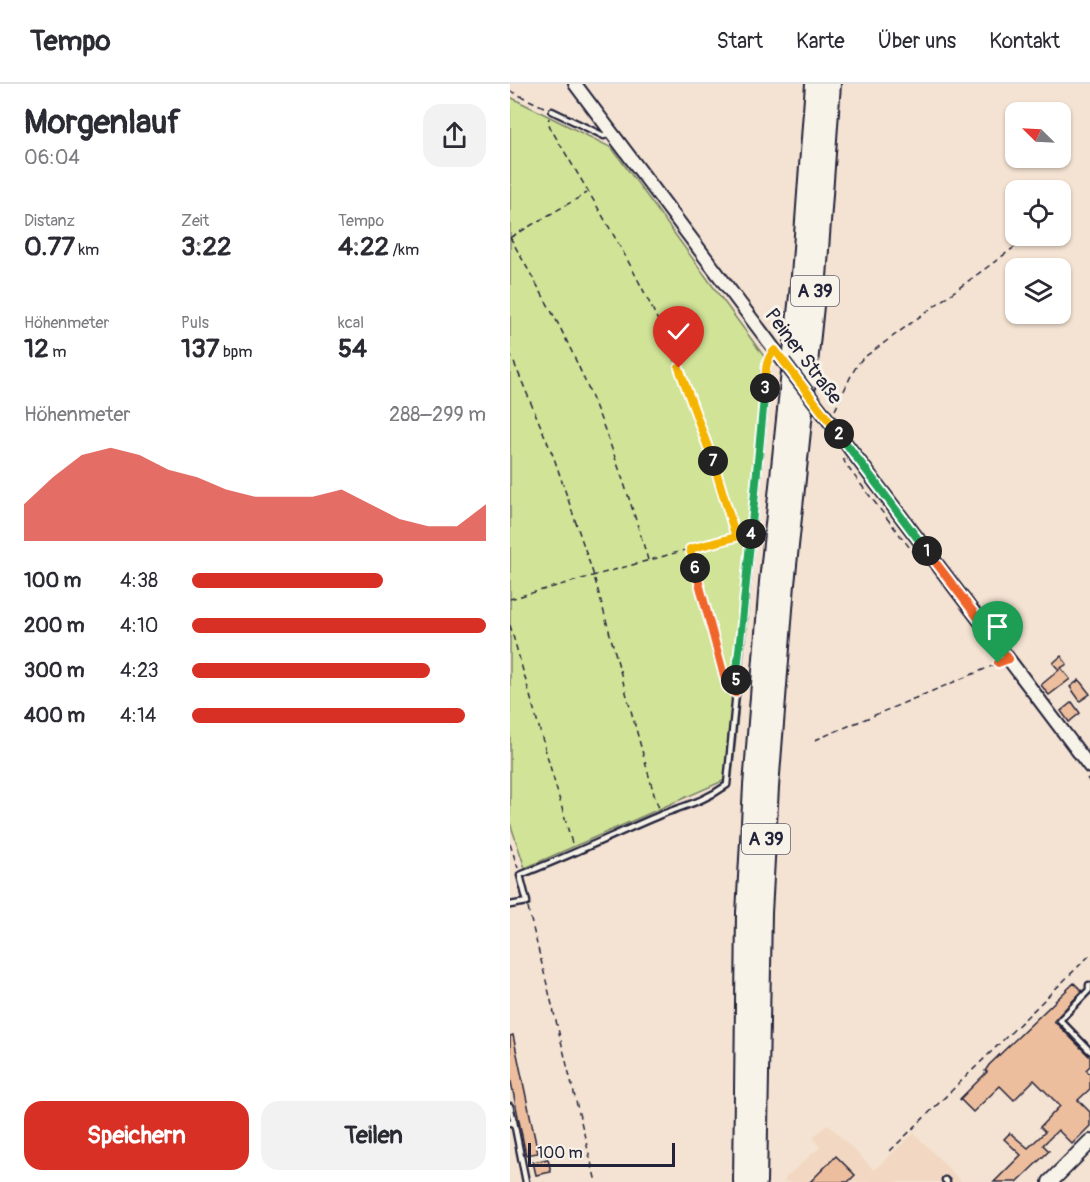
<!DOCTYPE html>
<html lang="de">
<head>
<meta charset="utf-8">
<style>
	:root { --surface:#fff; --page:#f2f2f3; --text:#2b2b33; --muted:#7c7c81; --line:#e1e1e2; --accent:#d93025 }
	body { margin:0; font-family:Pangolin,sans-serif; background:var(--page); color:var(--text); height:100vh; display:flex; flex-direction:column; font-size:22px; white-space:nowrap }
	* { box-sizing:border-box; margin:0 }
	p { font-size:20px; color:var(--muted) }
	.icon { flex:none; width:33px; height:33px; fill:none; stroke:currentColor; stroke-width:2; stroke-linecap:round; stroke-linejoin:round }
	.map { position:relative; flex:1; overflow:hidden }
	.panel { display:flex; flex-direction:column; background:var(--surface); width:510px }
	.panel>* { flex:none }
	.needle { width:39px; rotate:294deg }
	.buttons { position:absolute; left:495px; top:18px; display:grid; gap:12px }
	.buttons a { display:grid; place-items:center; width:66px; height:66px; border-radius:12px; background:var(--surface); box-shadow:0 2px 4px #0004; font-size:30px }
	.scale { position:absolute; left:18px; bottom:15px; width:147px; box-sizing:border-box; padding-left:6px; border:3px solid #22223b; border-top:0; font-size:16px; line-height:21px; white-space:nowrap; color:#22223b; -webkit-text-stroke:4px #f7f3e8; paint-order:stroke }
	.pin { position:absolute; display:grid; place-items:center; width:51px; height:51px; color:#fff; margin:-62px -26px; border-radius:50% 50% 50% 0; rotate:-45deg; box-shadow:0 0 6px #0007 }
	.pin .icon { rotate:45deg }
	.km { position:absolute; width:30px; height:30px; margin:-15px; border-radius:50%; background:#222; color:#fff; font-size:16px; line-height:30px; text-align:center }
	.round { display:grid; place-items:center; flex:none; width:63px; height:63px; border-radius:18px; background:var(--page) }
	.head { display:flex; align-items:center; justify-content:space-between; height:102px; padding:0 24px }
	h1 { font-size:33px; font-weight:700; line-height:45px }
	.stats { display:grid; grid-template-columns:repeat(3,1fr); gap:9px; height:102px; padding:6px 24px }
	.stats div { display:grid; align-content:center }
	.stats b { font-size:26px; font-weight:700 }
	.stats small { font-size:16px; font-weight:400 }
	.stats p { font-size:16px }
	.chart { height:168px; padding:12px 24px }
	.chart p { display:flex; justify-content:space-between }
	.chart svg { width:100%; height:108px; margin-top:6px; fill:var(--accent); opacity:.7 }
	.action { display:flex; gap:12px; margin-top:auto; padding:12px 24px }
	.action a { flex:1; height:69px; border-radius:18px; background:var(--accent); color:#fff; font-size:24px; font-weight:700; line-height:69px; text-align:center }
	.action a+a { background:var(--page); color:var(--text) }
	ul { padding:0 24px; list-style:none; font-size:20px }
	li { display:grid; grid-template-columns:96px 72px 1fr; align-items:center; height:45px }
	li i { height:15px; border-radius:8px; background:var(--accent) }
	header { display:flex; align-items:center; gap:36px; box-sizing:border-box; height:84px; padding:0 30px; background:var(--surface); border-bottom:2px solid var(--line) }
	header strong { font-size:28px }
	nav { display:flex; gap:33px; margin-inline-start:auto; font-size:21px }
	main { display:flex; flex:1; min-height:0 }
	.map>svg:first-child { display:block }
	.built { fill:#f2d8c2 }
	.green { fill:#d0e397; stroke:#798269; stroke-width:1.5 }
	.building { fill:#edbe9d; stroke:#22223b; stroke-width:1.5 }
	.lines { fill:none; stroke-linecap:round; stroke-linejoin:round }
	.service-casing { stroke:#22223b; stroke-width:9 }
	.tertiary-casing { stroke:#22223b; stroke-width:16 }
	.secondary-casing { stroke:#22223b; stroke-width:18 }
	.motorway-casing { stroke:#22223b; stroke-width:22 }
	.path { stroke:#22223b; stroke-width:1.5; stroke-dasharray:6 4.5; stroke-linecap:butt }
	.service { stroke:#f7f3e8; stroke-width:4.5 }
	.tertiary { stroke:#f7f3e8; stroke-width:12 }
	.secondary { stroke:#f7f3e8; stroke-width:14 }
	.motorway { stroke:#f7f3e8; stroke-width:18 }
	.tertiary-bridge-casing { stroke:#22223b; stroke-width:16; stroke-linecap:butt }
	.tertiary-bridge { stroke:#f7f3e8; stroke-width:12 }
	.split-1-casing { stroke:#fff; stroke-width:12 }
	.split-2-casing { stroke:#fff; stroke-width:12 }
	.split-3-casing { stroke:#fff; stroke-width:12 }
	.split-4-casing { stroke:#fff; stroke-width:12 }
	.split-5-casing { stroke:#fff; stroke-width:12 }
	.split-6-casing { stroke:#fff; stroke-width:12 }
	.split-7-casing { stroke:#fff; stroke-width:12 }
	.split-8-casing { stroke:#fff; stroke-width:12 }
	.split-1 { stroke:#f0652b; stroke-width:8 }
	.split-2 { stroke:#22a559; stroke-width:8 }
	.split-3 { stroke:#f5b400; stroke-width:8 }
	.split-4 { stroke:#22a559; stroke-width:8 }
	.split-5 { stroke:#22a559; stroke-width:8 }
	.split-6 { stroke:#f0652b; stroke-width:8 }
	.split-7 { stroke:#f5b400; stroke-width:8 }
	.split-8 { stroke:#f5b400; stroke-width:8 }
	.labels { text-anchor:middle; stroke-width:6; stroke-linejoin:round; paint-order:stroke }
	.shield { fill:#f7f3e8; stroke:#62616f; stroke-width:1.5 }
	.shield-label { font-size:18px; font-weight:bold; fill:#22223b }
	.street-label { font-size:20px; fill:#22223b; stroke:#f7f3e8 }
</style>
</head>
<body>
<header>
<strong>Tempo</strong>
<nav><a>Start</a><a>Karte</a><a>Über uns</a><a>Kontakt</a></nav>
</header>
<main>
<section class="panel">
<div class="head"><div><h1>Morgenlauf</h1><p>06:04</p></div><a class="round"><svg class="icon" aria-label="share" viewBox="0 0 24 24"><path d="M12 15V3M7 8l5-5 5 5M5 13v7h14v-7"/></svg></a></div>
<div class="stats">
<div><p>Distanz</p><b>0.77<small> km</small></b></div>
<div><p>Zeit</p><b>3:22</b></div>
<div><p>Tempo</p><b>4:22<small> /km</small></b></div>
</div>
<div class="stats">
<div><p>Höhenmeter</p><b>12<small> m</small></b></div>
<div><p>Puls</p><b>137<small> bpm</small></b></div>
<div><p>kcal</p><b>54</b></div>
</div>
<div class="chart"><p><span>Höhenmeter</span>288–299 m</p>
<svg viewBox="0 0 160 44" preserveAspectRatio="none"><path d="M0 44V29L10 18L20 9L30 6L40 9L50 15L60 18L70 23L80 26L90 26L100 26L110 23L120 29L130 35L140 38L150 38L160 29V44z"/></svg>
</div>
<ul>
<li><b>100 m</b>4:38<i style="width:65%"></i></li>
<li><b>200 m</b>4:10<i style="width:100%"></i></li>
<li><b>300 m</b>4:23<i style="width:81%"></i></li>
<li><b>400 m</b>4:14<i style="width:93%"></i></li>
</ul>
<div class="action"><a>Speichern</a><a>Teilen</a></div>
</section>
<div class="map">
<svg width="580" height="1098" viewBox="0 0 580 1098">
	<rect width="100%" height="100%" fill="#f4e3d2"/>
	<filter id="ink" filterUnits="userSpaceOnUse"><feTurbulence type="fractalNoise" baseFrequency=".0167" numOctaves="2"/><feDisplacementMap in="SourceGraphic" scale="12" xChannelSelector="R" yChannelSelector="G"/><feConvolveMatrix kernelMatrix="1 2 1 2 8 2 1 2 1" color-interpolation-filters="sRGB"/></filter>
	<g filter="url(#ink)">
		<polygon class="built" points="318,1040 364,1086 404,1049 452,1098 274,1098 276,1093 310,1063 303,1053"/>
		<polygon class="green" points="0,13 102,64 261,282 222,693 15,784 0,739"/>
		<g class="building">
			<polygon points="551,572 557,580 551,584 560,595 539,611 531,601 549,586 543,579"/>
			<polygon points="569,596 580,610 570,617 560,603"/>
			<polygon points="562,618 570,629 559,638 551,627"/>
			<polygon points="564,899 572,907 544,937 580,973 580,982 576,986 580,990 580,1005 568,1016 580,1028 580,1042 562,1060 548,1046 533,1061 539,1067 507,1098 484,1098 511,1071 494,1055 500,1049 518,1064 535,1048 530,1043 550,1022 524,996 504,1016 490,1002 463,1028 450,1015 477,988 475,987 479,981"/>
			<polygon points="3,951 28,1069 16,1071 0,993 0,952"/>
			<polygon points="326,1072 345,1091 338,1098 300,1098"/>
			<polygon points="38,1075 41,1088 26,1091 23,1078"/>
		</g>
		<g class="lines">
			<g class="service-casing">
				<g id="service">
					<polyline points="42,27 94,52 100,47"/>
					<path d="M0 821 17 818 10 791C57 773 103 751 150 731 176 721 193 718 217 701L254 319C255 302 251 279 265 266"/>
					<polyline points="579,901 579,906 550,936 580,967"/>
					<polyline points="0,1022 4,1038"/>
					<polyline points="0,1039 4,1038 16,1098"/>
					<polyline points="435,1096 437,1098"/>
				</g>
			</g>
			<g class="tertiary-casing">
				<g id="tertiary">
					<polyline points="65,0 274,278"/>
					<polyline points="313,329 580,683"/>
				</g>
			</g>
			<g class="secondary-casing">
				<polyline id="secondary" points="540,1098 580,1058"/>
			</g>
			<g class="motorway-casing">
				<g id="motorway">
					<polyline points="233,1098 236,829 243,702 259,498 291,192 305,0"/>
					<polyline points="247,1098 252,829 259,703 275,500 307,193 321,0"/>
				</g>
			</g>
			<g class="path">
				<polyline points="0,7 36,24"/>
				<path d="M0 153C20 190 43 227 61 266 93 334 117 404 138 476"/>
				<polyline points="1,153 77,109"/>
				<polyline points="0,269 44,374 84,492 145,714 149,724"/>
				<path d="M325 326C333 311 341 287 352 275L517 154"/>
				<polyline points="333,374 336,381 413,481"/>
				<polyline points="180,466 217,603 219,606"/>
				<path d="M0 515 226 452C205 380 181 310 150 241 119 173 79 109 41 45L38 38 39 34"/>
				<polyline points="0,541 63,763"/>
				<polyline points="305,656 487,580"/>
				<polyline points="577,694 580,698"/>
				<polyline points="0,760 8,784"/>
				<polyline points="18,824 86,1098"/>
				<polyline points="380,1067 580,871"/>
			</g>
			<use href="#service" class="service"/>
			<use href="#tertiary" class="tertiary"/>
			<use href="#secondary" class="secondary"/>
			<use href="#motorway" class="motorway"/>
			<g class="tertiary-bridge-casing">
				<polyline id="tertiary-bridge" points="274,278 313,329"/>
			</g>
			<use href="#tertiary-bridge" class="tertiary-bridge"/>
		</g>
	</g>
	<g class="lines" filter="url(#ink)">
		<g class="split-1-casing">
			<polyline id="split-1" points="417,467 499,575 488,579"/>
		</g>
		<g class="split-2-casing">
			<polyline id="split-2" points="329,350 417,467"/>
		</g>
		<g class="split-3-casing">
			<path id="split-3" d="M255 304C256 290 254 276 265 266L329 350"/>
		</g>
		<g class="split-4-casing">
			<polyline id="split-4" points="241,450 255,304"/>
		</g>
		<g class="split-5-casing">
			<polyline id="split-5" points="226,596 241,450"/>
		</g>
		<g class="split-6-casing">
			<polyline id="split-6" points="185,484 217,603 225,609 226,596"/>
		</g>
		<g class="split-7-casing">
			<polyline id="split-7" points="185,484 180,465 226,453 203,377"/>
		</g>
		<g class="split-8-casing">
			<polyline id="split-8" points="169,284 203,377"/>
		</g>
		<use href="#split-1" class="split-1"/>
		<use href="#split-2" class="split-2"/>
		<use href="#split-3" class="split-3"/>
		<use href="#split-4" class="split-4"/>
		<use href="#split-5" class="split-5"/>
		<use href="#split-6" class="split-6"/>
		<use href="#split-7" class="split-7"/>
		<use href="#split-8" class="split-8"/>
	</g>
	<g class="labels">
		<g class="shield">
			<rect x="281" y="192" width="48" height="30" rx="4.5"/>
			<rect x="232" y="740" width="48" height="30" rx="4.5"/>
		</g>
		<g class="shield-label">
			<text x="305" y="213">A 39</text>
			<text x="256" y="761">A 39</text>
		</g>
		<g class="street-label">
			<text transform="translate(294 272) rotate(53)" y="7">Peiner Straße</text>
		</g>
	</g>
</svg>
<div class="buttons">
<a><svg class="needle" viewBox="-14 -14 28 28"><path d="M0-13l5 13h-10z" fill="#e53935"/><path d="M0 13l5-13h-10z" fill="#7c7c81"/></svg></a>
<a><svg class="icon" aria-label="locate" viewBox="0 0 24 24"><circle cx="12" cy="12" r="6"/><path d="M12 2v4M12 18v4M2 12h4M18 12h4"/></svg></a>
<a><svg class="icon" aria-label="layers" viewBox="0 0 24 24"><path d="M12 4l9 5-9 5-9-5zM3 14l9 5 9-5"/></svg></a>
</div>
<div class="scale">100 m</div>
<div class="pin" style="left:488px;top:579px;background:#1e9e55"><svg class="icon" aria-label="arrive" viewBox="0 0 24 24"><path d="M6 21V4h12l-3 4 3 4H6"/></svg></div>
<div class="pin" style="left:169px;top:284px;background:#d93025"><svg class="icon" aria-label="check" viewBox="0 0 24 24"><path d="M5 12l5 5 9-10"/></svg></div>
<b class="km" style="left:417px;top:467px">1</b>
<b class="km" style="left:329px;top:350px">2</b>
<b class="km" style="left:255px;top:304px">3</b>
<b class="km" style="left:241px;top:450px">4</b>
<b class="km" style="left:226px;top:596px">5</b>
<b class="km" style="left:185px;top:484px">6</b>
<b class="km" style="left:203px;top:377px">7</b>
</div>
</main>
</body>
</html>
